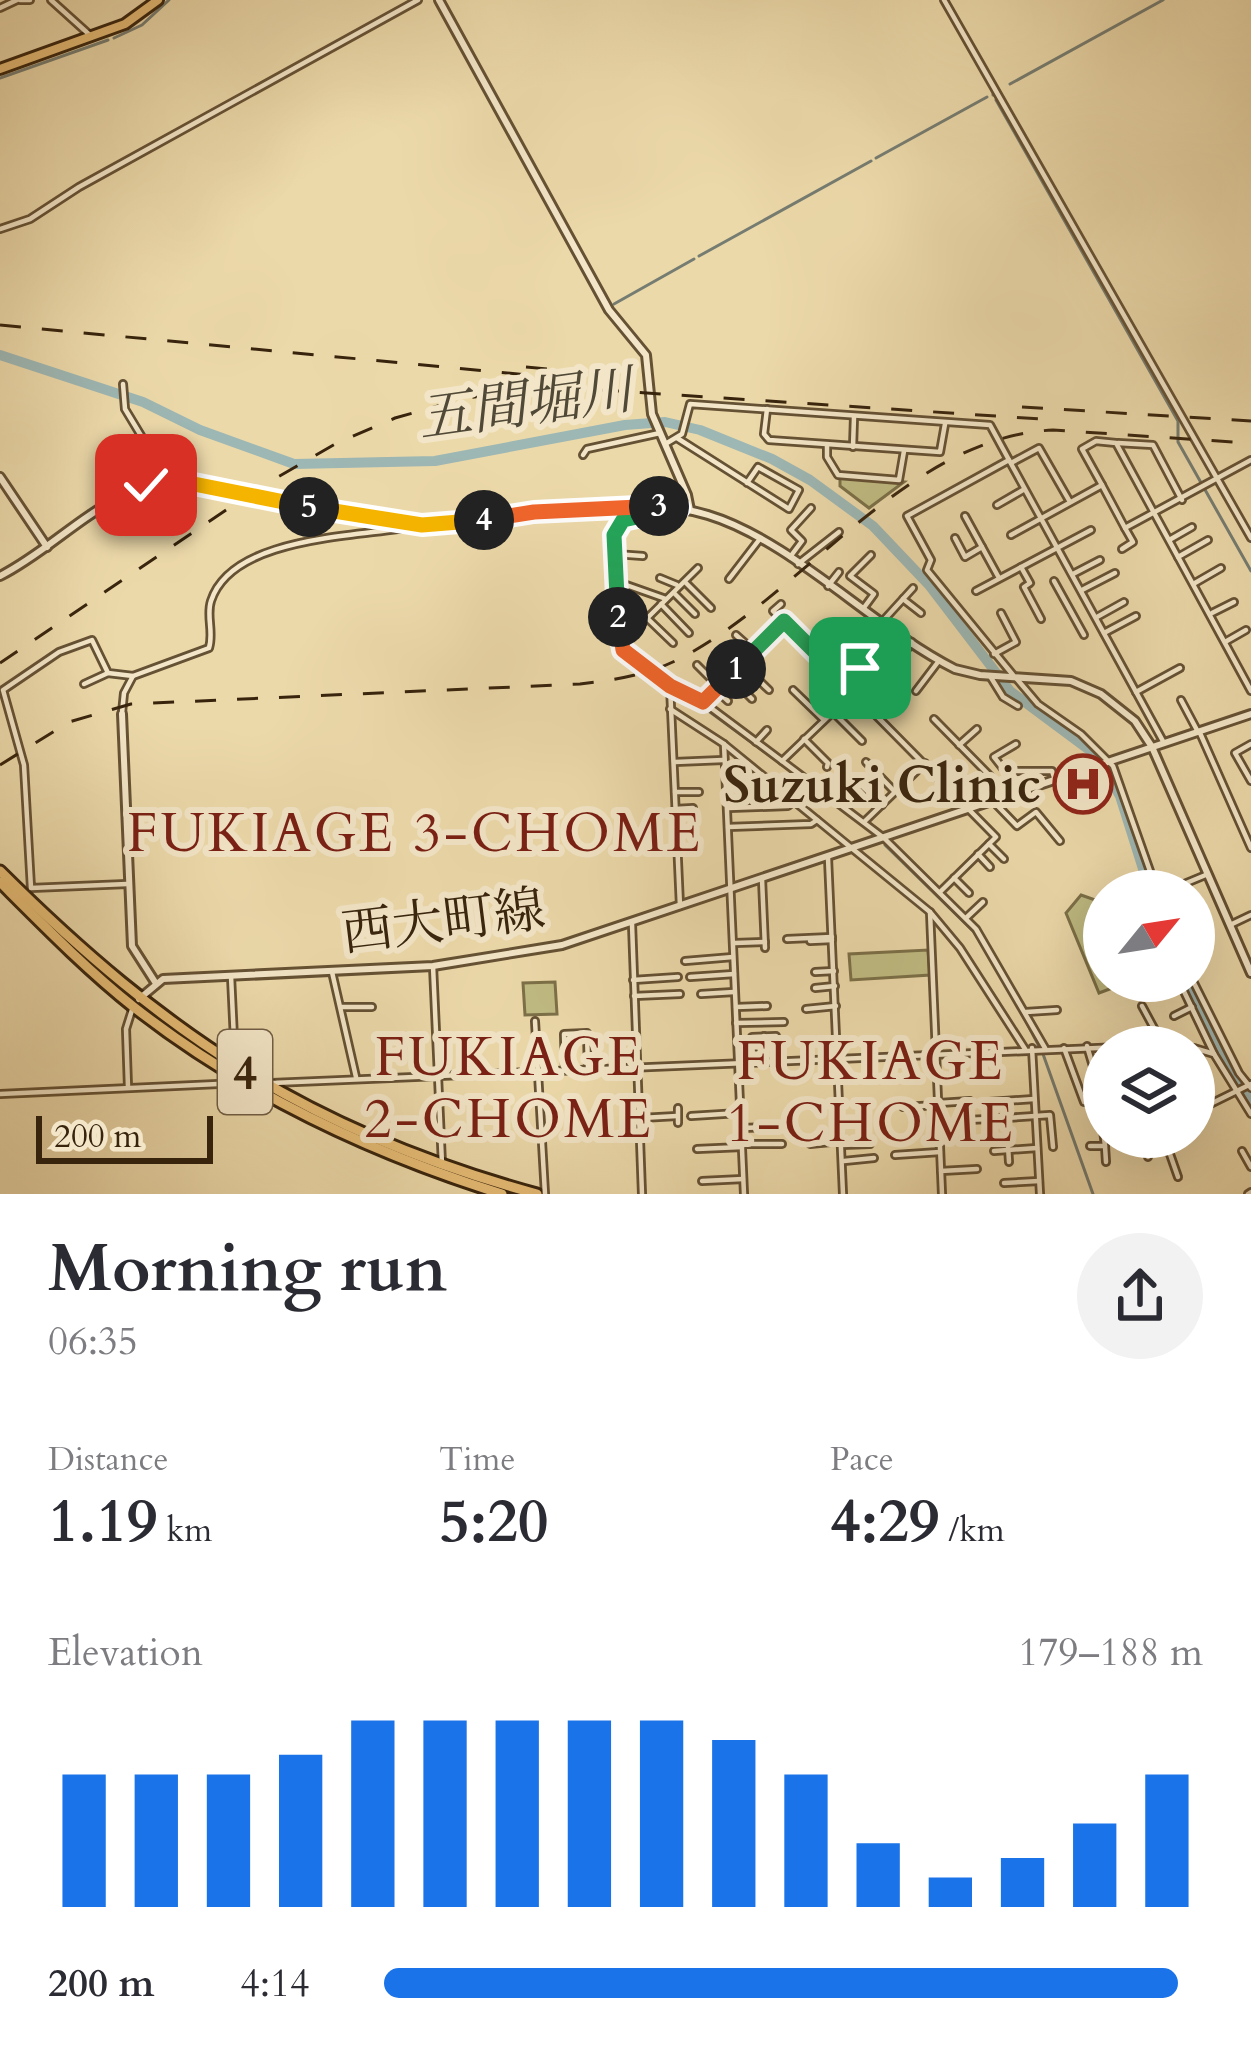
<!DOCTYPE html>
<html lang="en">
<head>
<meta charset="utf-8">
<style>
	:root { --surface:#fff; --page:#f2f2f3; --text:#2b2b33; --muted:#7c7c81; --accent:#1a73e8 }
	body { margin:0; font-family:Cardo,"Noto Serif JP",serif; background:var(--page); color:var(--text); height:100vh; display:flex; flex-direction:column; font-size:45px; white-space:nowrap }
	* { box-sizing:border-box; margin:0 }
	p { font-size:39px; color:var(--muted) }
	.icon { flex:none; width:66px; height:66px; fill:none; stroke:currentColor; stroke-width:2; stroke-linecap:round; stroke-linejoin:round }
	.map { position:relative; height:1194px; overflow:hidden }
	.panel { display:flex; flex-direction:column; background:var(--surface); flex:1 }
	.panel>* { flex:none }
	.needle { width:78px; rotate:60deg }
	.tools { position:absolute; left:1083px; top:870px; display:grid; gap:24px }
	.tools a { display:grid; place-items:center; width:132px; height:132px; border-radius:50%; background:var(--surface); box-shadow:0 12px 48px #0002; font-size:60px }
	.scale { position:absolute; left:36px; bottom:30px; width:177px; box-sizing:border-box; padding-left:12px; border:6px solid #38240d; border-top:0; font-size:33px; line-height:42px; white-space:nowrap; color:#38240d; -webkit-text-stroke:9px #f3e6c8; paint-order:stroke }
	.pin { position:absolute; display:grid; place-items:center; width:102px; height:102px; color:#fff; margin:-51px; border-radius:24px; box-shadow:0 6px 18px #0006 }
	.km { position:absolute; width:60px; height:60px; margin:-30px; border-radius:50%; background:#222; color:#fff; font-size:33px; line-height:60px; text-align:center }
	.round { display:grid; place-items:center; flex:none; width:126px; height:126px; border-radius:63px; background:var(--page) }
	.head { display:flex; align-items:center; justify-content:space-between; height:204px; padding:0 48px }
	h1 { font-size:66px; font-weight:800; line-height:90px }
	.figures { display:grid; grid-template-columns:repeat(3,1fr); gap:18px; height:204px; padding:12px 48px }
	.figures div { display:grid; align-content:center }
	.figures b { font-size:60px; font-weight:800 }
	.figures small { font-size:33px; font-weight:400 }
	.figures p { font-size:33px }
	.chart { height:336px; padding:24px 48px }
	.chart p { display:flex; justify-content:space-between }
	.chart svg { width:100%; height:216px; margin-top:12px; stroke:var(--accent); stroke-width:6 }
	ul { padding:0 48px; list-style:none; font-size:39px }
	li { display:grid; grid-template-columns:192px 144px 1fr; align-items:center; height:90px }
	li i { height:30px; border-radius:15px; background:var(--accent) }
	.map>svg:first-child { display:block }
	.green { fill:#c0bc83; stroke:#7c7048; stroke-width:3 }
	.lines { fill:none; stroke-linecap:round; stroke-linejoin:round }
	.stream { stroke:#757c71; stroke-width:3 }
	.river { stroke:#9db7b4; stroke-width:10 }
	.minor-casing { stroke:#655134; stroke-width:10 }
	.tertiary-casing { stroke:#655134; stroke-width:12 }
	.primary-casing { stroke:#38240d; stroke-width:14 }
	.trunk-casing { stroke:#38240d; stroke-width:15 }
	.minor { stroke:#f3e6c8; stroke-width:4.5 }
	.tertiary { stroke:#f3e6c8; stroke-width:6 }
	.primary { stroke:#e6bc75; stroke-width:8 }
	.trunk { stroke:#e6bc75; stroke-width:9 }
	.rail { stroke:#38240d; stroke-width:3; stroke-dasharray:21 21; stroke-linecap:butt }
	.split-1-casing { stroke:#fff; stroke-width:24 }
	.split-2-casing { stroke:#fff; stroke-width:24 }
	.split-3-casing { stroke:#fff; stroke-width:24 }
	.split-4-casing { stroke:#fff; stroke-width:24 }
	.split-5-casing { stroke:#fff; stroke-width:24 }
	.split-6-casing { stroke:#fff; stroke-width:24 }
	.split-1 { stroke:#22a559; stroke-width:15 }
	.split-2 { stroke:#f0652b; stroke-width:15 }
	.split-3 { stroke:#22a559; stroke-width:15 }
	.split-4 { stroke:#f0652b; stroke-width:15 }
	.split-5 { stroke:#f5b400; stroke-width:15 }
	.split-6 { stroke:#f5b400; stroke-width:15 }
	.labels { text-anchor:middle; stroke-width:12; stroke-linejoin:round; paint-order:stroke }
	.shield { fill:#f3e6c8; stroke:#705e45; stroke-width:3 }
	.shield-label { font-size:48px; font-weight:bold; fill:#38240d }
	.poi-label { font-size:51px; font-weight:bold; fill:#38240d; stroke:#f3e6c8; text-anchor:end }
	.street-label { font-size:51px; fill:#38240d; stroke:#f3e6c8 }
	.water-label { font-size:54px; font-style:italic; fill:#514937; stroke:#f3e6c8 }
	.neighbourhood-label { font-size:54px; letter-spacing:3px; fill:#7a1f14; stroke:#f3e6c8 }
</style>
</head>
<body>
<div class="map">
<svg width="1251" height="1194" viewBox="0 0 1251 1194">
	<rect width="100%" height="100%" fill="#ecd9aa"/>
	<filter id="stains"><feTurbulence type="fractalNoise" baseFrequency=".00167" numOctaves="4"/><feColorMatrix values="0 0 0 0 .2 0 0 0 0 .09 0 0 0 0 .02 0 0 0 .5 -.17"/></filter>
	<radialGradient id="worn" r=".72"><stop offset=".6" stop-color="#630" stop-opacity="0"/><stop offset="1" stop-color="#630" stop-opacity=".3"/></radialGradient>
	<g class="green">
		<polygon points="840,476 904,482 869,508 840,486"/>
		<polygon points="1081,895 1104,903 1104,981 1131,981 1099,993 1066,913"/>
		<polygon points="928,950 930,975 851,980 849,954"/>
		<polygon points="555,982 557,1014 525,1015 523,983"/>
	</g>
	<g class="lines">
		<g class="stream">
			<polyline points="114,38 142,25 169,0"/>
			<polyline points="0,78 108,40"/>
			<polyline points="1010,84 1163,0"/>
			<polyline points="993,94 993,95"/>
			<polyline points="996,100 1178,421 1178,442 1251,571"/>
			<polyline points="876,158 987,97"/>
			<polyline points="699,256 871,161"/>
			<polyline points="614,304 694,259"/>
			<polyline points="699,704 833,802"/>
			<polyline points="864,826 873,833"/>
			<polyline points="885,845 974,932 990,957"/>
			<polyline points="1016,1002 1043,1054 1093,1194"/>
		</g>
		<g class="river">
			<polyline points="0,355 143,402 200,430 294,464 435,461 625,425 665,422 700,430 772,459 810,480 873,526 929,585 1010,691 1096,755 1120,796 1150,891"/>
			<polyline points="1189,981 1235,1077 1251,1101"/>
		</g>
		<g class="minor-casing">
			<g id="minor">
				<polyline points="20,0 30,0"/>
				<polyline points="51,0 92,37"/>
				<polyline points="944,0 1251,538"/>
				<polyline points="0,8 17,0"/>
				<polyline points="0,229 30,219 79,187 418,0"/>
				<polyline points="123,384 125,409 163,472 163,483"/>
				<polyline points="767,409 764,434 769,440 940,452 945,424"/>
				<polyline points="677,438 789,509 799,490 758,467 747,483"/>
				<polyline points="667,443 682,434 690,404 990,425 1009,460"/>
				<polyline points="1118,443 1153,445 1182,500"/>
				<polyline points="827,445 827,457 838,475 899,480 904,451"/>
				<polyline points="853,447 854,417"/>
				<polyline points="583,455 587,449 660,433"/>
				<polyline points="1011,463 1039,448 1070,502"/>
				<polyline points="1102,485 1082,449 1096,441 1116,443 1251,691"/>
				<polyline points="997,505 1023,490"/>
				<polyline points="674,509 623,520 614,534 620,645 623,649 670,686 703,702 784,621"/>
				<polyline points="965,516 999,578"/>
				<polyline points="1011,535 1102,485 1125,528 1251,460"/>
				<polyline points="955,538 965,557 982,547"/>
				<polyline points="1171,539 1192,527"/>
				<polyline points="1122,549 1133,542 1125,528"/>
				<polyline points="615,554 643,556"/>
				<polyline points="790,557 802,541 791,530 811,508"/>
				<polyline points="1178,557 1208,540"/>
				<polyline points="798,564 839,532"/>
				<polyline points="1021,567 1030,583 1024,587 1041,619"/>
				<polyline points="1073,574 1100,560"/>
				<polyline points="660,578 677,585"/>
				<polyline points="729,579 759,540"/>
				<polyline points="615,581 666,599"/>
				<polyline points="1054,581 1084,635"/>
				<polyline points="685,582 711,608"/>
				<polyline points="1195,583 1221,568"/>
				<polyline points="828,586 839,572"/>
				<polyline points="1082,590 1115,573"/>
				<polyline points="976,591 1091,530"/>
				<polyline points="674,593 695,614"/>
				<polyline points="903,599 921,613"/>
				<polyline points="661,604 689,633"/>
				<polyline points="781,604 773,611 996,837 940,892"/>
				<polyline points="863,609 874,594 850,576 871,555"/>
				<polyline points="1212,613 1234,602"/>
				<polyline points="1097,617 1124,602"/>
				<polyline points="647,618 673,643"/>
				<polyline points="882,622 913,588"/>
				<polyline points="1104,633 1136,616"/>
				<polyline points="736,635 754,651"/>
				<polyline points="1225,642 1246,630"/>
				<polyline points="620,645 698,568"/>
				<polyline points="994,654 1016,642 1001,613"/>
				<polyline points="860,658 885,624"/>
				<polyline points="697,665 718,686"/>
				<polyline points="743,665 769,690"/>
				<polyline points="871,670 893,634"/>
				<polyline points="1013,675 927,570 931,560 907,516 1009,460 1164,743"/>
				<polyline points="888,676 912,642"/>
				<polyline points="990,676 1003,697 1018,706"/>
				<polyline points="730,677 752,699"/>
				<polyline points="1016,678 1038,704 1081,734 1113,766 1157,891"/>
				<polyline points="828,682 844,701"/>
				<polyline points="848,682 860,668"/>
				<polyline points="84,684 108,673"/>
				<polyline points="670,686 680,906"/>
				<polyline points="715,689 728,701"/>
				<polyline points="793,690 824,720"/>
				<polyline points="916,691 938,662"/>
				<polyline points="1136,692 1180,668"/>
				<polyline points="1181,700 1198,732"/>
				<polyline points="703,702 782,761 854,692"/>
				<polyline points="670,709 724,744 930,912 960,948 1025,1049"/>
				<polyline points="833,712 862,741"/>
				<path d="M122 713 124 693 133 676 209 648C214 632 206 616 211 601 232 535 361 537 416 526"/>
				<polyline points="934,719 992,778 999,799"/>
				<polyline points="1200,733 1251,848"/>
				<polyline points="804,739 828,763 827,767"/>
				<polyline points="756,742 767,730"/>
				<polyline points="724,744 744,1194"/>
				<polyline points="1016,744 994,757 1005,771 1052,771 1055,780"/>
				<polyline points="1251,744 1235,753 1251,781"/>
				<polyline points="959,745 977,729"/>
				<polyline points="782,761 884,838 976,929 1045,1048"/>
				<polyline points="675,762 723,760"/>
				<polyline points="866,762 895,792"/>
				<polyline points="846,782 853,789 859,783 882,805"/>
				<polyline points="675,792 699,792"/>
				<polyline points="993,801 1017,826 1036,812 1060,841"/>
				<polyline points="729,808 788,806 794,801"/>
				<polyline points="675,809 693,808"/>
				<polyline points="864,822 925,763"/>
				<polyline points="728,827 811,824 817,820"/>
				<polyline points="989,844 1004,859"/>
				<polyline points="978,854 990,867"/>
				<polyline points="828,858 843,1194"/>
				<polyline points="954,878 969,893"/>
				<polyline points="762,879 765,948"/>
				<polyline points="127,884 31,888 24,765 3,690 59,652 92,640 108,673 133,676"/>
				<polyline points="1167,891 1208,874"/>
				<polyline points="930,912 942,1194"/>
				<polyline points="966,918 983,902"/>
				<polyline points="632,924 642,1194"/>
				<polyline points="1230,925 1251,915"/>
				<polyline points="787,939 832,937"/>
				<polyline points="810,941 832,940"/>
				<polyline points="735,943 765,942"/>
				<polyline points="685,961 733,957"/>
				<polyline points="433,966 442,1164"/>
				<polyline points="332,972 356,1077"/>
				<polyline points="815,972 834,971"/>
				<polyline points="231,976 235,1060"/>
				<polyline points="690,977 734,974"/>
				<polyline points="633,980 678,977"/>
				<polyline points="1179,981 1214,1054"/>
				<polyline points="1193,981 1239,1073 1251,1088"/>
				<polyline points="1155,987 1169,981"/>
				<polyline points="815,988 835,986"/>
				<polyline points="701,994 734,992"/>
				<polyline points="634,996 680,994"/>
				<polyline points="1142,1006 1162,1043"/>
				<polyline points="342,1007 372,1007"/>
				<polyline points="736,1007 767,1006"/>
				<polyline points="806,1009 836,1006"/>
				<polyline points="1026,1012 1057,1010"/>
				<polyline points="1174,1016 1192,1007"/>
				<polyline points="535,1021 545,1194"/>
				<polyline points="736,1023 784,1022"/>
				<polyline points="764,1036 764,1060"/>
				<polyline points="1122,1045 1188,1047"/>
				<polyline points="1087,1046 1102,1097"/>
				<polyline points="1032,1048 1040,1194"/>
				<polyline points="1064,1048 1084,1102"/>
				<polyline points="1194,1048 1214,1054 1251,1114"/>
				<polyline points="753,1061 752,1037 776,1036 777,1060"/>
				<polyline points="565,1070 564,1034 587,1033 588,1069"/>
				<polyline points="272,1083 1121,1047"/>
				<polyline points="128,1087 126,1029 132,1010"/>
				<polyline points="0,1094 240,1083"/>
				<polyline points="1034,1099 989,1102 990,1119 1050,1115 1053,1147"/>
				<polyline points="939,1103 970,1101"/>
				<polyline points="903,1107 938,1105"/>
				<polyline points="678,1108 678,1123"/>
				<polyline points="1194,1112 1251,1084"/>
				<polyline points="691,1116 739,1113"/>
				<polyline points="641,1118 677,1116"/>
				<polyline points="741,1128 777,1127"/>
				<polyline points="1007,1129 1009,1162"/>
				<polyline points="966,1132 965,1120 990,1119"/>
				<polyline points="1143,1137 1148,1157"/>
				<polyline points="1164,1137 1178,1177"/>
				<polyline points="742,1144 782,1144"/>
				<polyline points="810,1144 841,1141"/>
				<polyline points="841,1145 870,1144"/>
				<polyline points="1090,1146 1105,1146 1101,1114 1104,1113"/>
				<polyline points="1105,1146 1106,1162"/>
				<polyline points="697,1149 742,1147"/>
				<polyline points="994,1151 1037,1148"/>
				<polyline points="1242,1151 1251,1167"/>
				<polyline points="895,1155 940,1152"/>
				<polyline points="844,1161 874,1158"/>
				<polyline points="941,1171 977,1169"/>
				<polyline points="702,1181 743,1179"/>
				<polyline points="1004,1183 1039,1181"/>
				<polyline points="1248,1194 1251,1192"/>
			</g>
		</g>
		<g class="tertiary-casing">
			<g id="tertiary">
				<polyline points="439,0 609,310 646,355 652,414 687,495 690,510"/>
				<polyline points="0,477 47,547"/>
				<path d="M0 576C67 542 111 476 194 484 268 498 352 525 427 525 520 526 616 487 708 515 791 540 875 629 955 669L980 675 1071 681 1101 694 1135 721 1152 747 1251 973"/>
				<polyline points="122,714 132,946 155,982"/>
				<polyline points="139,999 163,979 433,966 562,945 1251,714"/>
			</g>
		</g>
		<g class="primary-casing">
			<polyline id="primary" points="0,69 125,24 158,0"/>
		</g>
		<g class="trunk-casing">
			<g id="trunk">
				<path d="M0 871C166 1036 310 1132 537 1194"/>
				<path d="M0 882C43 925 87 970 135 1008 244 1093 371 1153 502 1194"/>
			</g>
		</g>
		<use href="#minor" class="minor"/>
		<use href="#tertiary" class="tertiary"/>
		<use href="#primary" class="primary"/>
		<use href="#trunk" class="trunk"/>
		<g class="rail">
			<polyline points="0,325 539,376"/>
			<polyline points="526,367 615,375"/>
			<polyline points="1022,407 1251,421"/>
			<polyline points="0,663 257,489 337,443 395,418 466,398 535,389 602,390 1041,419"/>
			<path d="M0 765 69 722 131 704 580 684C615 680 648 675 679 659 803 596 906 437 1053 430L1248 443"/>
		</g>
	</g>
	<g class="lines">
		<g class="split-1-casing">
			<polyline id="split-1" points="736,669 784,621 846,683 860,668"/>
		</g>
		<g class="split-2-casing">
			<polyline id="split-2" points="618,617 623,650 670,686 703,702 736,669"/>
		</g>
		<g class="split-3-casing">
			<polyline id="split-3" points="618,617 614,535 623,520 679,508 659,506"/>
		</g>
		<g class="split-4-casing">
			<polyline id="split-4" points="484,520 534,512 659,506"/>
		</g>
		<g class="split-5-casing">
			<polyline id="split-5" points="309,507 422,525 484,520"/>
		</g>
		<g class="split-6-casing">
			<polyline id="split-6" points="146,485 194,484 309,507"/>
		</g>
		<use href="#split-1" class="split-1"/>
		<use href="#split-2" class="split-2"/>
		<use href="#split-3" class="split-3"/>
		<use href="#split-4" class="split-4"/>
		<use href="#split-5" class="split-5"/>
		<use href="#split-6" class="split-6"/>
	</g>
	<defs>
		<g id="hospital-ring" transform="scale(3)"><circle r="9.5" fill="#f3e6c8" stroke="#8f2418" stroke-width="1.5"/><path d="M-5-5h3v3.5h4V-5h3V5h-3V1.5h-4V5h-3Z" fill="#8f2418"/></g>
	</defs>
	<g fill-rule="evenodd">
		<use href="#hospital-ring" x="1083" y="784"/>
	</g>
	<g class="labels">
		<rect class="shield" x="218" y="1030" width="54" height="84" rx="9"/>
		<g class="shield-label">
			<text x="245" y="1089">4</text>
		</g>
		<g class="poi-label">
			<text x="1041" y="802">Suzuki Clinic</text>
		</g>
		<g class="street-label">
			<text transform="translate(443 920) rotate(-7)" y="18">西大町線</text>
		</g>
		<g class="water-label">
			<text transform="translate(525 403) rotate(-8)" y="19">五間堀川</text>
		</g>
		<g class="neighbourhood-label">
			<text x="415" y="851">FUKIAGE 3-CHOME</text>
			<text x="509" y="1075">FUKIAGE<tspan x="509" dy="62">2-CHOME</tspan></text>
			<text x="871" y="1079">FUKIAGE<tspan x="871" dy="62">1-CHOME</tspan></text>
		</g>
	</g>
	<rect width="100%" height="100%" filter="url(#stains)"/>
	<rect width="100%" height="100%" fill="url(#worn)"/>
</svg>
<div class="tools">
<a><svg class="needle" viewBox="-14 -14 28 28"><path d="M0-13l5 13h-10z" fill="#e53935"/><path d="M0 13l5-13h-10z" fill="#7c7c81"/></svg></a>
<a><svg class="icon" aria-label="layers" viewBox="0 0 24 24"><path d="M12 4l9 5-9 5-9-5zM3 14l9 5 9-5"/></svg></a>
</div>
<div class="scale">200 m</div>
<div class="pin" style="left:860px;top:668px;background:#1e9e55"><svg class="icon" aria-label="arrive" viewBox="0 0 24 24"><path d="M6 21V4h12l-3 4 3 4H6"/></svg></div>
<div class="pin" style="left:146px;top:485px;background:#d93025"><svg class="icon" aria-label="check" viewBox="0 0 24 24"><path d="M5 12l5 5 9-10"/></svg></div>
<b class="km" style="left:736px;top:669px">1</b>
<b class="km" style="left:618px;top:617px">2</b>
<b class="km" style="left:659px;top:506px">3</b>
<b class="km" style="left:484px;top:520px">4</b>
<b class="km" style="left:309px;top:507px">5</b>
</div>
<section class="panel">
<div class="head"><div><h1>Morning run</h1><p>06:35</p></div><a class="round"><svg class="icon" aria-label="share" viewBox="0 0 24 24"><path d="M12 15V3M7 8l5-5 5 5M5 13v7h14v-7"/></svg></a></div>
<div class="figures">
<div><p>Distance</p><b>1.19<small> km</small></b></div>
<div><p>Time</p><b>5:20</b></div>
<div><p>Pace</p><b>4:29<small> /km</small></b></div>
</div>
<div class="chart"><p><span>Elevation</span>179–188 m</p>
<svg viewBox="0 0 160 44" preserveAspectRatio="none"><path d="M5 44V17M15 44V17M25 44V17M35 44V13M45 44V6M55 44V6M65 44V6M75 44V6M85 44V6M95 44V10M105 44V17M115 44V31M125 44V38M135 44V34M145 44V27M155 44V17"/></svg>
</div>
<ul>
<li><b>200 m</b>4:14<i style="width:97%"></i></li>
</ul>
</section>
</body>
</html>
